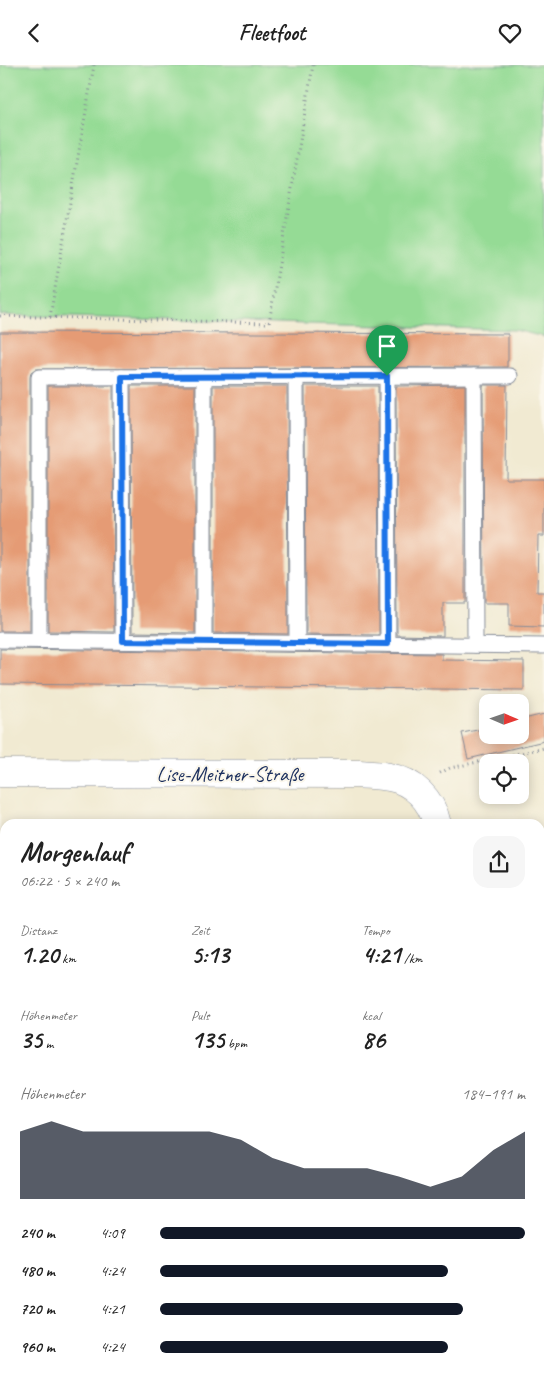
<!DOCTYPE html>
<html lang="de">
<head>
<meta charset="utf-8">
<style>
	:root { --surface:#fff; --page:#f6f6f6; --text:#222; --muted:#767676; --accent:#111827 }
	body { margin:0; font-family:Caveat,sans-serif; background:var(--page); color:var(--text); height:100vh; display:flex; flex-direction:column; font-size:19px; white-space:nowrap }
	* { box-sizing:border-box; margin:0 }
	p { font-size:16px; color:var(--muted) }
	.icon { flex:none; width:28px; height:28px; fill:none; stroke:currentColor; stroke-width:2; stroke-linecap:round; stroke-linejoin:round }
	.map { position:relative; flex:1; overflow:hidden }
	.side { position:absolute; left:0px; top:754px; width:545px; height:556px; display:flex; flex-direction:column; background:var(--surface); border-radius:15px 15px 0 0; box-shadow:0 2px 12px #0003 }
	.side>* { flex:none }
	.needle { width:32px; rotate:92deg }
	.buttons { position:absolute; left:479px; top:629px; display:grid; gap:10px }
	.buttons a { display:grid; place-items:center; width:50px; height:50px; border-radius:10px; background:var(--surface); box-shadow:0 2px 12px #0003; font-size:25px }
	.pin { position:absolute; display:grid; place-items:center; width:42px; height:42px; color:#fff; margin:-51px -21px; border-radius:50% 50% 50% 0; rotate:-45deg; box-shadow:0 0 5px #0007 }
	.pin .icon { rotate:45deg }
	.round { display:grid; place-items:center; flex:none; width:52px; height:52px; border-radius:15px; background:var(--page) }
	.overview { display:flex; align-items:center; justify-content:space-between; height:85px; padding:0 20px }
	h1 { font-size:28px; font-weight:600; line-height:38px }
	.stats { display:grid; grid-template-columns:repeat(3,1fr); gap:8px; height:85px; padding:5px 20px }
	.stats div { display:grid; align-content:center }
	.stats b { font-size:25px; font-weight:600 }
	.stats small { font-size:14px; font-weight:400 }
	.stats p { font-size:14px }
	.chart { height:140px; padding:10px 20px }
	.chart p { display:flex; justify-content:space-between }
	.chart svg { width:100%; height:90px; margin-top:5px; fill:var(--accent); opacity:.7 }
	ul { padding:0 20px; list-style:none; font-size:16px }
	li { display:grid; grid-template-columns:80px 60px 1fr; align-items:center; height:38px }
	li i { height:12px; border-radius:6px; background:var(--accent) }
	header { display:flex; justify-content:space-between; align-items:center; height:65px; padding:0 20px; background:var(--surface); font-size:22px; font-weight:600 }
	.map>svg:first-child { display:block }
	.green { fill:#95db95; stroke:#58857a }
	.building { fill:#e59b74 }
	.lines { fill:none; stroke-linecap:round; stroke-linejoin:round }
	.lane-casing { stroke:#868c98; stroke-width:17 }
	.street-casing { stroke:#868c98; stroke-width:29 }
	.path { stroke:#868c98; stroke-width:3; stroke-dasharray:1 4; stroke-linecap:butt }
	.lane { stroke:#fff; stroke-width:15 }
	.street { stroke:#fff; stroke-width:28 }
	.route-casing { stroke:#fff; stroke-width:10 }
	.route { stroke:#1a73e8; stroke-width:6 }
	.labels { text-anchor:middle; stroke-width:4; stroke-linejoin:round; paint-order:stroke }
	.street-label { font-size:21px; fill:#1b2f5e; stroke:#fbf7ec }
</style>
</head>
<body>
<header><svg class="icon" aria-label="back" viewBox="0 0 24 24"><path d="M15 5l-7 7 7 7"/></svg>Fleetfoot<svg class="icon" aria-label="heart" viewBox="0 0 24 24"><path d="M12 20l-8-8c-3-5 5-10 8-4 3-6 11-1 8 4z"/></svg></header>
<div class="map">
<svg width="544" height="1309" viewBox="0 0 544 1309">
	<rect width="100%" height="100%" fill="#fbf7ec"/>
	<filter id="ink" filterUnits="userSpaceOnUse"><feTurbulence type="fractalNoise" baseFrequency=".02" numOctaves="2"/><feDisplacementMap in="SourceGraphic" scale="10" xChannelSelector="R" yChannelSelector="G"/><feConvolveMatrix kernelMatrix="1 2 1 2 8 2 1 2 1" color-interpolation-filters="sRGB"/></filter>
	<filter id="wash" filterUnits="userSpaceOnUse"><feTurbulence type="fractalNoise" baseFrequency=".0096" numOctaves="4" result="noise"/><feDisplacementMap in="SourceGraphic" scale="20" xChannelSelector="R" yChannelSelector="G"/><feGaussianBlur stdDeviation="1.12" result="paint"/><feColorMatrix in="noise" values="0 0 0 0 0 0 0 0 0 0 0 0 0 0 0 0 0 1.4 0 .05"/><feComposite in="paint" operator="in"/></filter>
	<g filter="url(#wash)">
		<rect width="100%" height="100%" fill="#f1ead2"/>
		<polygon class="green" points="0,0 544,0 544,272 515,265 0,250"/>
		<g id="blocks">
			<g class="building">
				<polygon points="0,267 508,269 508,296 507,296 507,302 35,304 31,307 30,312 30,566 0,566"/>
				<polygon points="465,320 465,538 443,538 443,571 397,570 396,321"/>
				<polygon points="483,320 507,320 506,414 544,414 544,471 538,471 537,527 544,527 544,562 509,561 509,538 484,538"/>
				<polygon points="48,321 113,321 114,567 48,566"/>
				<polygon points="131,321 195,321 195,568 132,567"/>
				<polygon points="213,321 287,321 288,569 213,568"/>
				<polygon points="305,321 378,321 379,570 306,569"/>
				<polygon points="0,584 442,589 442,595 524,596 524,625 0,619"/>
				<polygon points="544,649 544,676 468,694 462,668 488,663 488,670 520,670 520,655"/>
			</g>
		</g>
	</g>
	<g filter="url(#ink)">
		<use href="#blocks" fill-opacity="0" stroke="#868c98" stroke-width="1"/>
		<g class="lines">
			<g class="lane-casing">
				<g id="lane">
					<polyline points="387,311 388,579"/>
					<polyline points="474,311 475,580"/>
					<polyline points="122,312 123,576"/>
					<polyline points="204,312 204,577"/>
					<polyline points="296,312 297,578"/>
					<polyline points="0,575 544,581"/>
					<polyline points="39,575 39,312 510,311"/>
					<polyline points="450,1305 450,1309"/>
				</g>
			</g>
			<g class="street-casing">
				<g id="street">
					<path d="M0 708 358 709C368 710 379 710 389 712 413 716 432 735 437 759"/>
					<polyline points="0,1265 5,1265"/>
					<polyline points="540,1268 544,1268"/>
				</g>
			</g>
			<g class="path">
				<polyline points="0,251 269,258 313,0"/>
				<polyline points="50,252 94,0"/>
				<polyline points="440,708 450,703 544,683"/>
				<polyline points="0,1299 5,1299"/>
				<polyline points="540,1303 544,1303"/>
			</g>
			<use href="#lane" class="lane"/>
			<use href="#street" class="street"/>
		</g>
	</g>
	<g class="lines" filter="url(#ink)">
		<g class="route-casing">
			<polygon id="route" points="387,311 388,579 123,576 122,312"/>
		</g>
		<use href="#route" class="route"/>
	</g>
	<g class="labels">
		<g class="street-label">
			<text x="230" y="716">Lise-Meitner-Straße</text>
		</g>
	</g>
</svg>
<div class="buttons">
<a><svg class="needle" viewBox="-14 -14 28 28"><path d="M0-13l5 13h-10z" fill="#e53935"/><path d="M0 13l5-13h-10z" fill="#767676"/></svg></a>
<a><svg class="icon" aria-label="locate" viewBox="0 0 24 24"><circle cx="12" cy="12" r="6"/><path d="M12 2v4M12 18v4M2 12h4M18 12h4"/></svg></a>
</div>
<div class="pin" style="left:387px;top:311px;background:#1e9e55"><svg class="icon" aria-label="arrive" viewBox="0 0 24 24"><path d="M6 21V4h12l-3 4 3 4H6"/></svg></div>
<section class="side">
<div class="overview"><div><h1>Morgenlauf</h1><p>06:22 · 5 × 240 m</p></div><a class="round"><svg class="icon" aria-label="share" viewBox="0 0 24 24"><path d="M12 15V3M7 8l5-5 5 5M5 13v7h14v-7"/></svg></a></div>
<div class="stats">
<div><p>Distanz</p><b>1.20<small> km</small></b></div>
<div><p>Zeit</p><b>5:13</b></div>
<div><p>Tempo</p><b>4:21<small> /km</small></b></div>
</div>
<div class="stats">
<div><p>Höhenmeter</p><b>35<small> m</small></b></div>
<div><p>Puls</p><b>135<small> bpm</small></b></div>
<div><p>kcal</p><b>86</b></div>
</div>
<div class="chart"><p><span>Höhenmeter</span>184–191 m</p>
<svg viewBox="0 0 160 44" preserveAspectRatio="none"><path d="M0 44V11L10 6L20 11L30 11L40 11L50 11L60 11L70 15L80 24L90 29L100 29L110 29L120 33L130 38L140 33L150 20L160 11V44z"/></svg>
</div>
<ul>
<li><b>240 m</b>4:09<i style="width:100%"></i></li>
<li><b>480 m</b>4:24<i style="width:79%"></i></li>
<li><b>720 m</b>4:21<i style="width:83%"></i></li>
<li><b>960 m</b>4:24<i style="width:79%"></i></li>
</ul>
</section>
</div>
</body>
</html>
